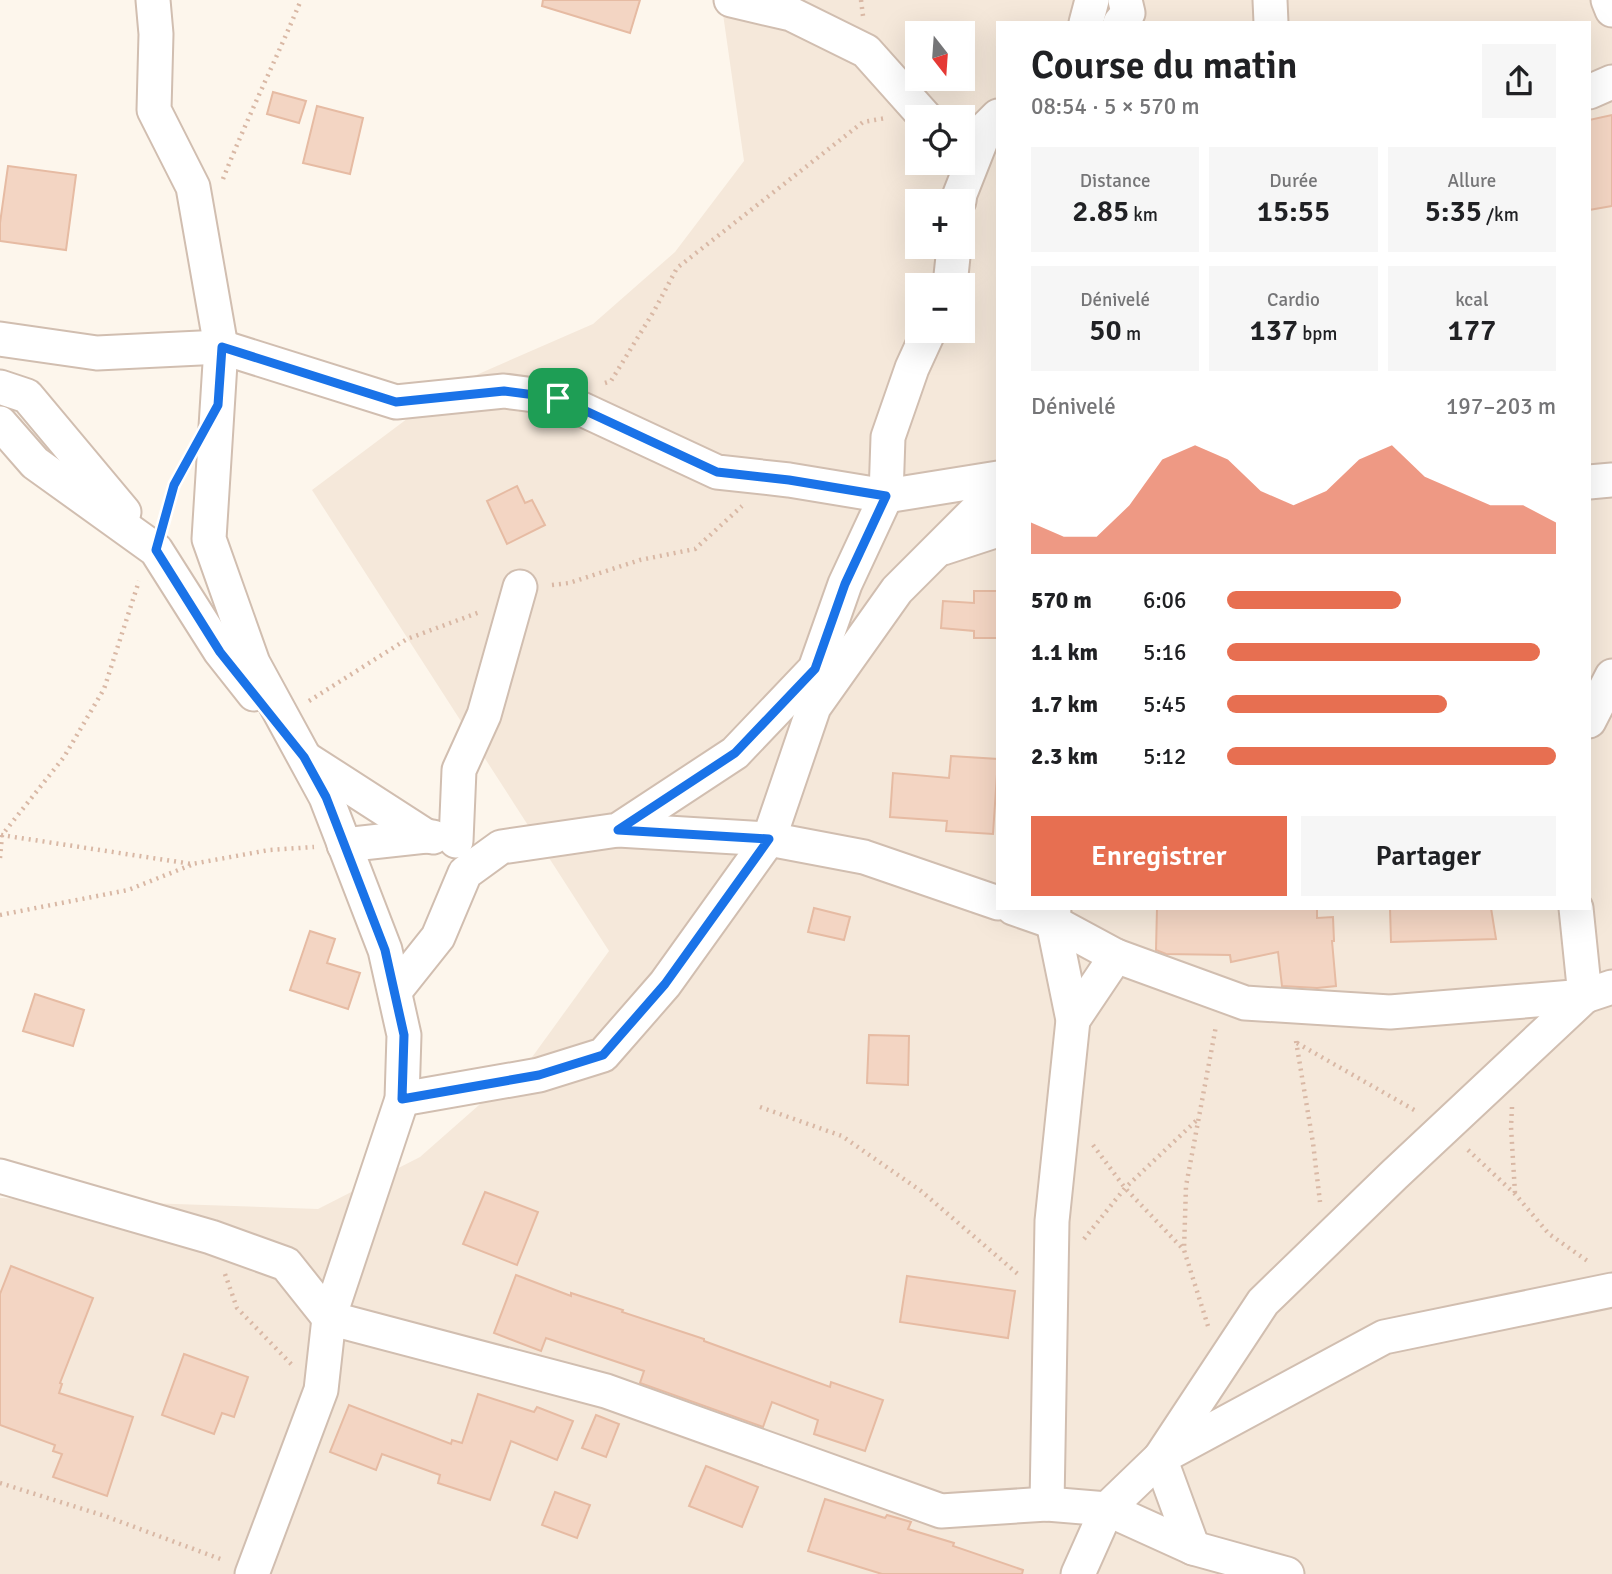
<!DOCTYPE html>
<html lang="fr">
<head>
<meta charset="utf-8">
<style>
	:root { --surface:#fff; --page:#f6f6f6; --text:#202124; --muted:#757577; --accent:#e76f51 }
	body { margin:0; font-family:Signika,sans-serif; background:var(--page); color:var(--text); height:100vh; display:flex; flex-direction:column; font-size:26px; white-space:nowrap }
	* { box-sizing:border-box; margin:0 }
	p { font-size:23px; color:var(--muted) }
	.icon { flex:none; width:38px; height:38px; fill:none; stroke:currentColor; stroke-width:2; stroke-linecap:round; stroke-linejoin:round }
	.map { position:relative; flex:1; overflow:hidden }
	.side { position:absolute; left:996px; top:21px; width:595px; height:889px; display:flex; flex-direction:column; background:var(--surface); border-radius:0px; box-shadow:0 7px 28px #0002 }
	.side>* { flex:none }
	.needle { width:46px; rotate:163deg }
	.fabs { position:absolute; left:905px; top:21px; display:grid; gap:14px }
	.fabs a { display:grid; place-items:center; width:70px; height:70px; border-radius:0px; background:var(--surface); box-shadow:0 7px 28px #0002; font-size:35px }
	.pin { position:absolute; display:grid; place-items:center; width:60px; height:60px; color:#fff; margin:-30px; border-radius:14px; box-shadow:0 4px 10px #0006 }
	.round { display:grid; place-items:center; flex:none; width:74px; height:74px; border-radius:0px; background:var(--page) }
	.summary { display:flex; align-items:center; justify-content:space-between; height:119px; padding:0 35px }
	h1 { font-size:38px; font-weight:600; line-height:52px }
	.figures { display:grid; grid-template-columns:repeat(3,1fr); gap:10px; height:119px; padding:7px 35px }
	.figures div { display:grid; align-content:center; border-radius:0px; background:var(--page); text-align:center }
	.figures b { font-size:30px; font-weight:600 }
	.figures small { font-size:19px; font-weight:400 }
	.figures p { font-size:19px }
	.chart { height:196px; padding:14px 35px }
	.chart p { display:flex; justify-content:space-between }
	.chart svg { width:100%; height:126px; margin-top:7px; fill:var(--accent); opacity:.7 }
	.action { display:flex; gap:14px; margin-top:auto; padding:14px 35px }
	.action a { flex:1; height:80px; border-radius:0px; background:var(--accent); color:#fff; font-size:28px; font-weight:600; line-height:80px; text-align:center }
	.action a+a { background:var(--page); color:var(--text) }
	ul { padding:0 35px; list-style:none; font-size:23px }
	li { display:grid; grid-template-columns:112px 84px 1fr; align-items:center; height:52px }
	li i { height:18px; border-radius:9px; background:var(--accent) }
	.map>svg:first-child { display:block }
	.residential { fill:#f5e8da; fill-rule:evenodd }
	.building { fill:#f3d5c3; stroke:#e6bba3; stroke-width:2 }
	.lines { fill:none; stroke-linecap:round; stroke-linejoin:round }
	.minor-casing { stroke:#d1beb0; stroke-width:37 }
	.path { stroke:#d9b8a5; stroke-width:4.5; stroke-dasharray:2 5; stroke-linecap:butt }
	.minor { stroke:#fff; stroke-width:33 }
	.route-casing { stroke:#fff; stroke-width:14 }
	.route { stroke:#1a73e8; stroke-width:9 }
</style>
</head>
<body>
<div class="map">
<svg width="1612" height="1574" viewBox="0 0 1612 1574">
	<rect width="100%" height="100%" fill="#fdf6ec"/>
	<path class="residential" d="M721 0H1612V1574H0V1198L318 1209 420 1157 530 1060 609 951 312 490 451 386 593 324 675 252 744 161ZM998 23H1589V908H998ZM917 33H962V79H917ZM917 117H962V163H917ZM917 201H962V247H917ZM917 285H962V331H917Z"/>
	<g class="building">
		<polygon points="543,0 640,0 630,33 542,6"/>
		<polygon points="273,92 306,101 299,123 267,114"/>
		<polygon points="317,106 363,118 350,174 303,163"/>
		<polygon points="1612,115 1612,206 1589,210 1589,120"/>
		<polygon points="8,166 76,175 66,250 0,241 0,223"/>
		<polygon points="517,486 525,503 532,500 545,525 507,544 487,501"/>
		<polygon points="974,591 998,591 998,638 974,638 974,631 941,628 943,601 974,603"/>
		<polygon points="951,756 998,759 993,834 946,831 947,821 890,817 893,773 949,778"/>
		<polygon points="814,908 850,917 844,940 808,932"/>
		<polygon points="1157,908 1317,908 1317,918 1333,917 1334,941 1332,941 1336,986 1317,988 1282,986 1278,952 1231,962 1230,955 1166,954 1156,950"/>
		<polygon points="1390,908 1491,908 1496,939 1391,942"/>
		<polygon points="310,931 335,939 327,963 360,973 348,1009 290,990"/>
		<polygon points="35,994 84,1010 73,1046 23,1031"/>
		<polygon points="869,1035 909,1036 908,1085 867,1083"/>
		<polygon points="485,1192 538,1212 517,1265 463,1244"/>
		<polygon points="11,1266 93,1298 60,1383 62,1384 59,1393 133,1417 107,1496 53,1477 62,1454 53,1451 55,1445 0,1425 0,1294"/>
		<polygon points="516,1275 571,1296 571,1293 623,1310 622,1312 704,1339 704,1341 830,1387 831,1382 883,1400 865,1451 814,1434 818,1420 772,1402 763,1427 640,1383 644,1371 546,1338 541,1351 494,1333"/>
		<polygon points="907,1276 1015,1291 1008,1338 900,1322"/>
		<polygon points="184,1354 248,1377 234,1417 222,1413 214,1434 162,1415"/>
		<polygon points="478,1394 534,1412 537,1407 573,1421 557,1460 511,1441 490,1500 438,1483 440,1475 382,1454 376,1470 330,1452 349,1405 451,1444 452,1440 462,1443"/>
		<polygon points="596,1415 619,1424 606,1457 582,1448"/>
		<polygon points="706,1466 758,1487 742,1527 689,1506"/>
		<polygon points="555,1492 590,1505 577,1538 542,1525"/>
		<polygon points="825,1499 885,1518 887,1515 911,1522 908,1529 954,1543 953,1546 1023,1570 1022,1574 882,1574 808,1551"/>
	</g>
	<g class="lines">
		<g class="minor-casing">
			<g id="minor">
				<polyline points="153,0 156,34 154,110 193,187 221,347 209,539 253,663 326,797 385,950 404,1035 402,1099 329,1318 321,1390 252,1574"/>
				<polyline points="731,0 791,14 866,51 925,117"/>
				<polyline points="1270,0 1271,23"/>
				<polyline points="1608,0 1612,10"/>
				<polyline points="1086,23 1092,0"/>
				<polyline points="1120,23 1128,13 1125,0"/>
				<polyline points="1589,92 1612,82"/>
				<polyline points="959,201 960,194 986,128 998,116"/>
				<polyline points="950,285 954,247"/>
				<polyline points="0,339 97,353 221,347 396,402 504,391 558,398 717,472 789,480 886,496 998,478"/>
				<polyline points="0,387 27,396 124,512"/>
				<polyline points="0,423 35,463 156,550 220,651 254,694"/>
				<polyline points="1589,482 1612,480"/>
				<polyline points="943,548 998,530"/>
				<polyline points="1589,721 1612,676"/>
				<polyline points="308,760 426,836"/>
				<polyline points="618,830 769,839 864,857 998,903"/>
				<polyline points="456,841 459,770 484,715 520,587"/>
				<polyline points="344,845 426,836 433,837"/>
				<polyline points="1013,908 1053,922 1116,956 1245,1003 1390,1012 1585,996 1612,987"/>
				<polyline points="1576,908 1585,996"/>
				<polyline points="395,991 438,937 465,873 501,847 618,830 735,753 815,669 845,584 886,496 888,437 912,368 929,331"/>
				<polyline points="1073,1020 1116,956"/>
				<polyline points="402,1099 539,1075 603,1055 665,984 769,839 814,707 897,590 998,489"/>
				<polyline points="0,1176 211,1237 286,1264 329,1318 606,1391 941,1511 1047,1504 1107,1509 1193,1548 1287,1574"/>
				<polyline points="1047,1504 1052,1221 1073,1020 1053,922 1054,908"/>
				<polyline points="1193,1548 1160,1458 1263,1302 1394,1175 1585,996"/>
				<polyline points="1078,1574 1107,1509 1160,1458 1384,1337 1612,1290"/>
			</g>
		</g>
		<g class="path">
			<polyline points="861,0 863,16"/>
			<path d="M223 179C247 118 276 60 301 0"/>
			<polyline points="605,383 611,381 654,311 677,268 863,122 886,118"/>
			<polyline points="165,518 174,485 180,474"/>
			<polyline points="552,585 569,583 640,560 695,549 742,506"/>
			<polyline points="309,701 407,639 480,612"/>
			<polyline points="1,835 192,864 269,850 314,847"/>
			<polyline points="0,858 2,835 64,757 104,689 139,581"/>
			<polyline points="0,915 128,890 191,865"/>
			<polyline points="1296,1041 1313,1143 1320,1202"/>
			<polyline points="1297,1043 1416,1111"/>
			<polyline points="760,1107 842,1136 921,1191 1019,1275"/>
			<polyline points="1512,1107 1511,1127 1515,1193"/>
			<polyline points="1093,1145 1125,1188 1183,1249"/>
			<polyline points="1468,1150 1515,1194 1549,1234 1589,1262"/>
			<polyline points="1084,1239 1125,1188 1199,1118"/>
			<polyline points="225,1274 237,1308 293,1366"/>
			<polyline points="1208,1326 1184,1250 1186,1186 1216,1026"/>
			<polyline points="0,1483 105,1516 223,1560"/>
		</g>
		<use href="#minor" class="minor"/>
	</g>
	<g class="lines">
		<g class="route-casing">
			<polygon id="route" points="222,347 396,402 504,391 558,398 717,472 789,480 886,496 845,584 815,669 735,753 618,830 769,839 665,984 603,1055 539,1075 402,1099 404,1035 385,950 326,797 304,757 220,652 156,550 174,485 218,405"/>
		</g>
		<use href="#route" class="route"/>
	</g>
</svg>
<div class="fabs">
<a><svg class="needle" viewBox="-14 -14 28 28"><path d="M0-13l5 13h-10z" fill="#e53935"/><path d="M0 13l5-13h-10z" fill="#757577"/></svg></a>
<a><svg class="icon" aria-label="locate" viewBox="0 0 24 24"><circle cx="12" cy="12" r="6"/><path d="M12 2v4M12 18v4M2 12h4M18 12h4"/></svg></a>
<a>+</a>
<a>−</a>
</div>
<div class="pin" style="left:558px;top:398px;background:#1e9e55"><svg class="icon" aria-label="arrive" viewBox="0 0 24 24"><path d="M6 21V4h12l-3 4 3 4H6"/></svg></div>
<section class="side">
<div class="summary"><div><h1>Course du matin</h1><p>08:54 · 5 × 570 m</p></div><a class="round"><svg class="icon" aria-label="share" viewBox="0 0 24 24"><path d="M12 15V3M7 8l5-5 5 5M5 13v7h14v-7"/></svg></a></div>
<div class="figures">
<div><p>Distance</p><b>2.85<small> km</small></b></div>
<div><p>Durée</p><b>15:55</b></div>
<div><p>Allure</p><b>5:35<small> /km</small></b></div>
</div>
<div class="figures">
<div><p>Dénivelé</p><b>50<small> m</small></b></div>
<div><p>Cardio</p><b>137<small> bpm</small></b></div>
<div><p>kcal</p><b>177</b></div>
</div>
<div class="chart"><p><span>Dénivelé</span>197–203 m</p>
<svg viewBox="0 0 160 44" preserveAspectRatio="none"><path d="M0 44V33L10 38L20 38L30 27L40 11L50 6L60 11L70 22L80 27L90 22L100 11L110 6L120 17L130 22L140 27L150 27L160 33V44z"/></svg>
</div>
<ul>
<li><b>570 m</b>6:06<i style="width:53%"></i></li>
<li><b>1.1 km</b>5:16<i style="width:95%"></i></li>
<li><b>1.7 km</b>5:45<i style="width:67%"></i></li>
<li><b>2.3 km</b>5:12<i style="width:100%"></i></li>
</ul>
<div class="action"><a>Enregistrer</a><a>Partager</a></div>
</section>
</div>
</body>
</html>
